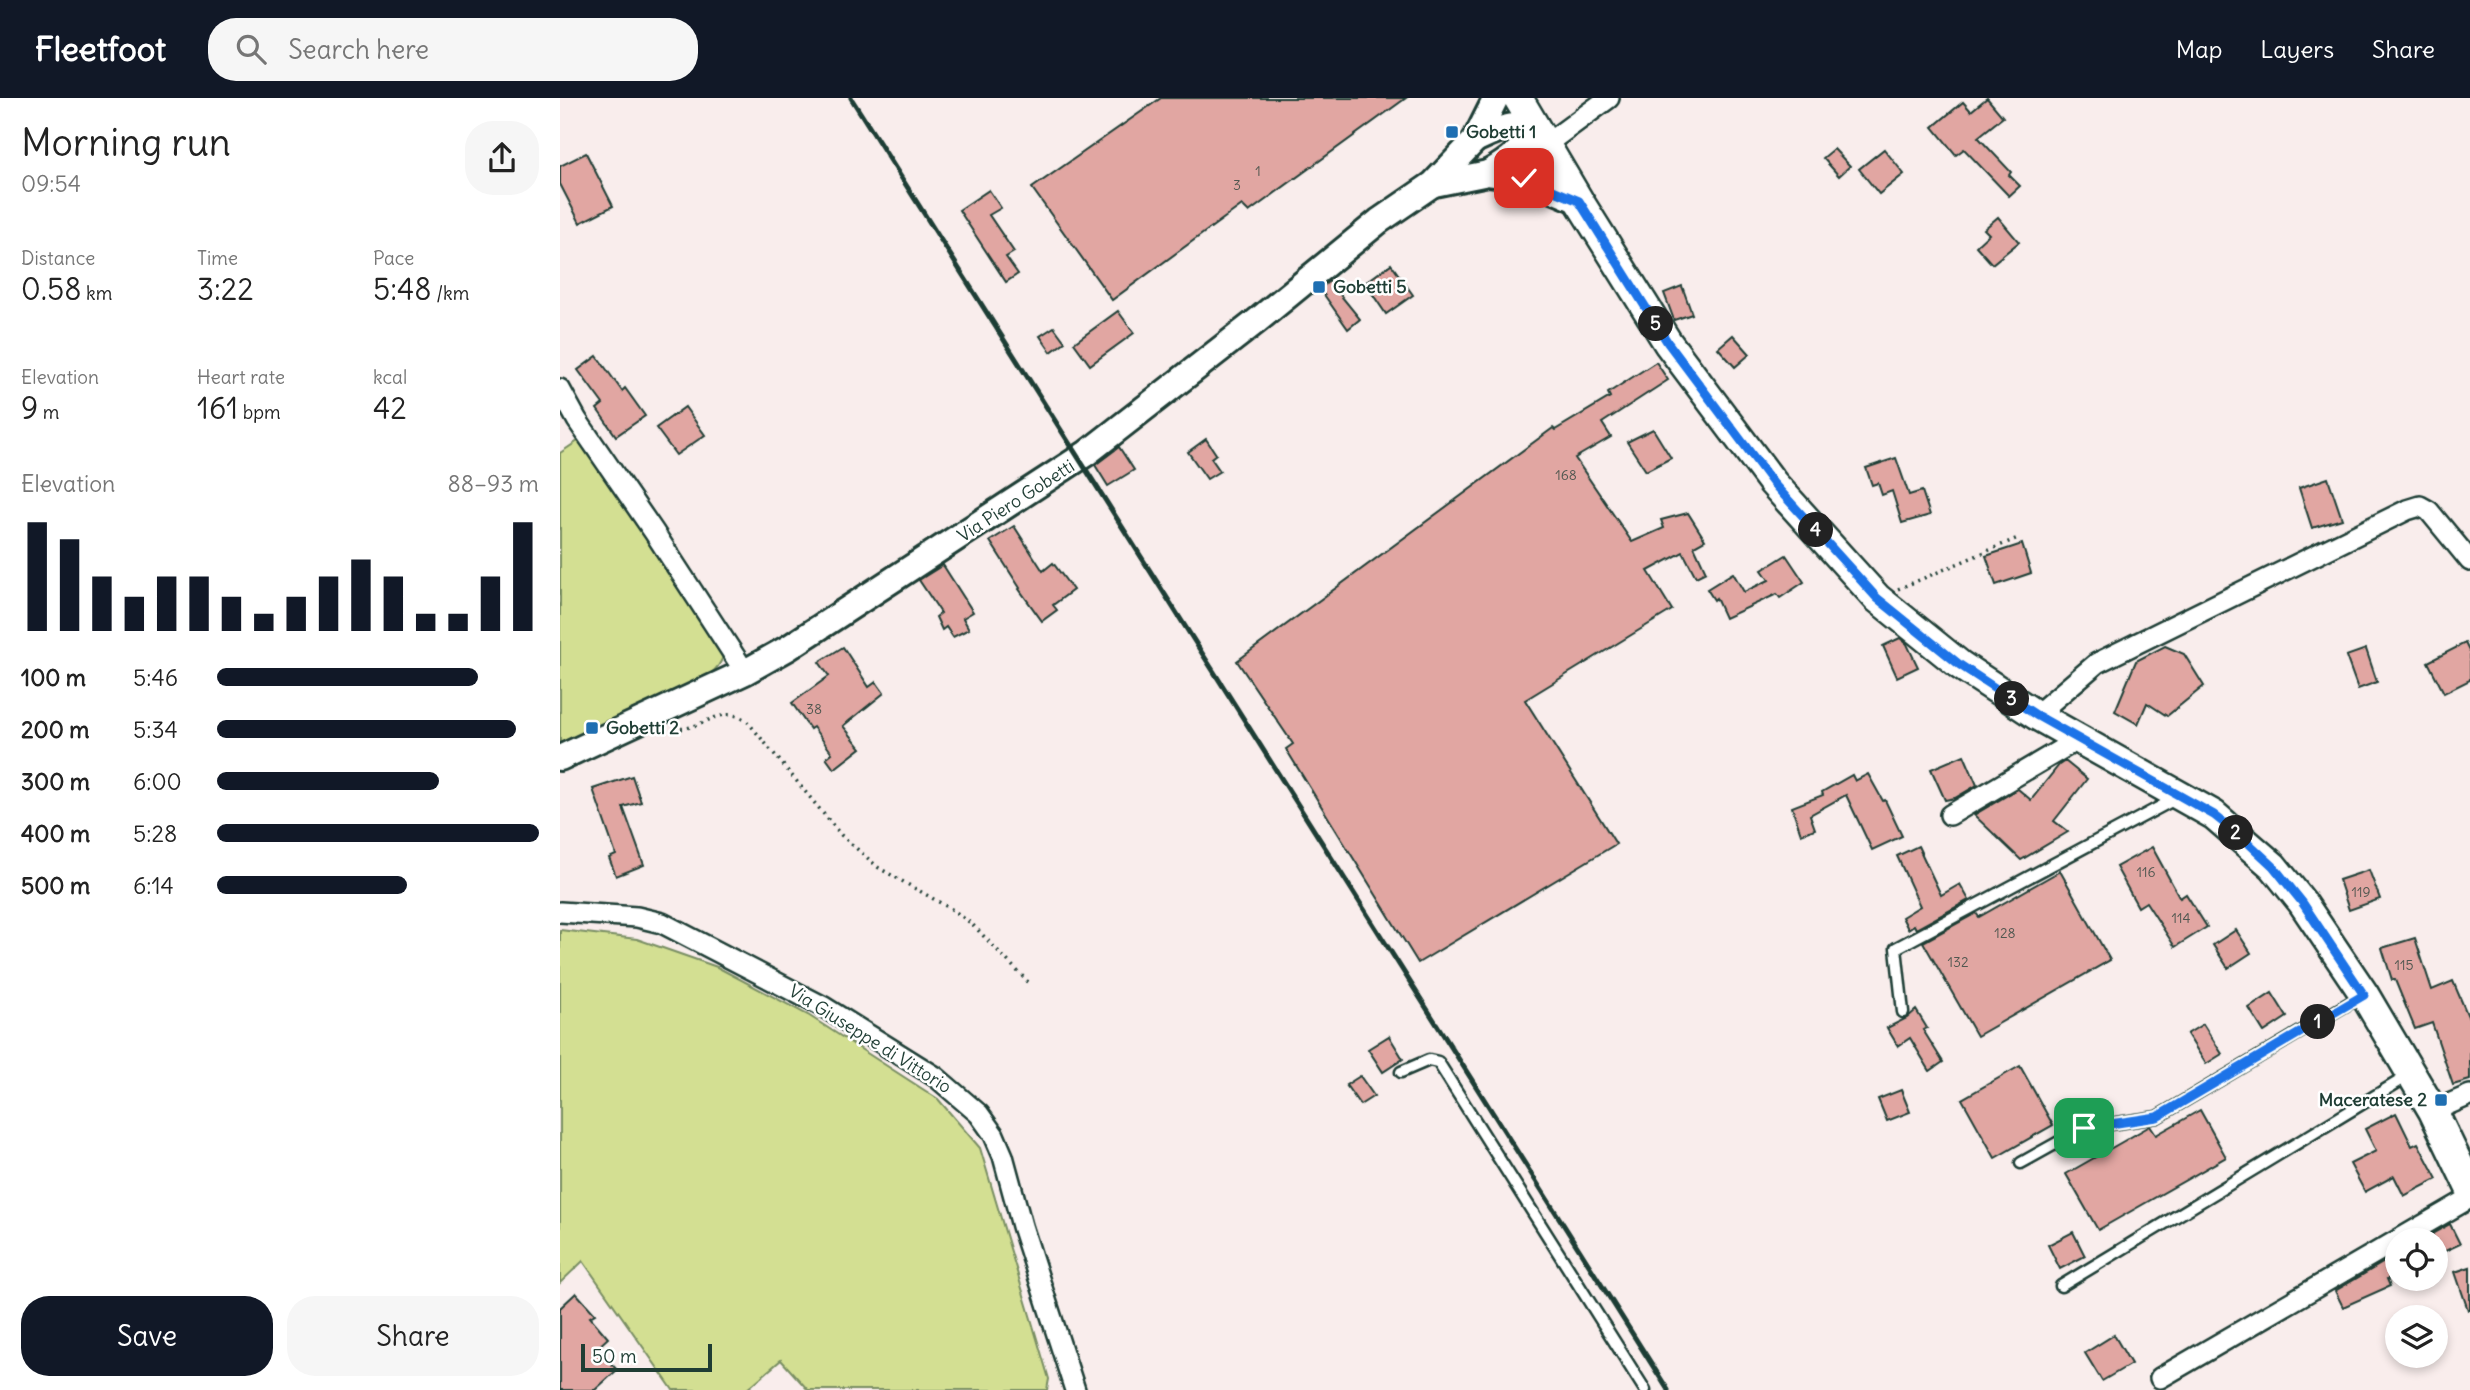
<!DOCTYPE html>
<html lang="en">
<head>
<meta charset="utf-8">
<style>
	:root { --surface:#fff; --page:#f6f6f6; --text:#222; --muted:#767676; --accent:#111827 }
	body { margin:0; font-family:Delius,sans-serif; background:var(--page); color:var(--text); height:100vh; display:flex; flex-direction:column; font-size:26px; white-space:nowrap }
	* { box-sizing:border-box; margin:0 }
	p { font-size:23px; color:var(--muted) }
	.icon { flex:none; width:38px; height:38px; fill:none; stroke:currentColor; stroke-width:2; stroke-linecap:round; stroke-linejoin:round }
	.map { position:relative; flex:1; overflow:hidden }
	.sheet { display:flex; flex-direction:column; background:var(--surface); width:560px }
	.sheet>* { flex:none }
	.tools { position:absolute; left:1825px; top:1130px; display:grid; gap:14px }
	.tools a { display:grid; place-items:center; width:63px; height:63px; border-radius:50%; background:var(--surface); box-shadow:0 4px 10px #0003; font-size:35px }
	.scale { position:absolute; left:21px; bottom:18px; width:131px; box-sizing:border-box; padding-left:7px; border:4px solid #1f3d34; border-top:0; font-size:19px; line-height:24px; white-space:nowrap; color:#1f3d34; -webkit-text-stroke:5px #fff; paint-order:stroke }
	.pin { position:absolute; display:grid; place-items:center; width:60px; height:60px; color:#fff; margin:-30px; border-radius:14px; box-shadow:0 4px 10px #0006 }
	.km { position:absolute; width:35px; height:35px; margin:-18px; border-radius:50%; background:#222; color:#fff; font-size:19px; line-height:35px; text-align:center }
	.round { display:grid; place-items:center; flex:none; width:74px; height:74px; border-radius:28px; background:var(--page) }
	.headline { display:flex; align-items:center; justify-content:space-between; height:119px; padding:0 21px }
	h1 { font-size:38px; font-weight:600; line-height:52px }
	.metrics { display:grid; grid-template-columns:repeat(3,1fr); gap:10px; height:119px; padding:7px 21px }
	.metrics div { display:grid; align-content:center }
	.metrics b { font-size:30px; font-weight:600 }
	.metrics small { font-size:19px; font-weight:400 }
	.metrics p { font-size:19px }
	.chart { height:196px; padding:14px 21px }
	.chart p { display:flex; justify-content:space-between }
	.chart svg { width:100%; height:126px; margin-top:7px; stroke:var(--accent); stroke-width:6 }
	.cta { display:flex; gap:14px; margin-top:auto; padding:14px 21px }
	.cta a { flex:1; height:80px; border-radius:28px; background:var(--accent); color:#fff; font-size:28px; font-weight:600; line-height:80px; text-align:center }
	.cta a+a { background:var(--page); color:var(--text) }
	ul { padding:0 21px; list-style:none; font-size:23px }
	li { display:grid; grid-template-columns:112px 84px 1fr; align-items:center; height:52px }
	li i { height:18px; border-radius:9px; background:var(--accent) }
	header { display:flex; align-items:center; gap:42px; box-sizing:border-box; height:98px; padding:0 35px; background:var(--accent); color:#fff }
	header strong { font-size:33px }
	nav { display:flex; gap:38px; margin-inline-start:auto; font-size:24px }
	.search { width:490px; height:63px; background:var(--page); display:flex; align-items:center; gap:18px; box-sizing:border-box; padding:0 24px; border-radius:28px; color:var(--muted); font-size:26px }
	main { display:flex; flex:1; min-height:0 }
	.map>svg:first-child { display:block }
	.green { fill:#d3df92; stroke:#798e63; stroke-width:2 }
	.building { fill:#e1a6a2; stroke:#1f3d34; stroke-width:2 }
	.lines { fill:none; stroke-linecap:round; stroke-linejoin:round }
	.service-casing { stroke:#1f3d34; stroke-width:15 }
	.minor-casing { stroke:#1f3d34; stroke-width:24 }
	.tertiary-casing { stroke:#1f3d34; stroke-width:30 }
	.secondary-casing { stroke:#1f3d34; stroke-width:33 }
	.path { stroke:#1f3d34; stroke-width:3.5; stroke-dasharray:2 5; stroke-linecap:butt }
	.service { stroke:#fff; stroke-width:10 }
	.minor { stroke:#fff; stroke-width:19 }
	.tertiary { stroke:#fff; stroke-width:24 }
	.secondary { stroke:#fff; stroke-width:28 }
	.rail { stroke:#1f3d34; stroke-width:5 }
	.route-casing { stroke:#fff; stroke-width:14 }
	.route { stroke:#1a73e8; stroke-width:9 }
	.poi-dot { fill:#1f6fb2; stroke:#fff; stroke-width:2.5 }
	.labels { text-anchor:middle; stroke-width:5; stroke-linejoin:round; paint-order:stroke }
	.number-label { font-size:14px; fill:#505750 }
	.poi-label { font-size:18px; font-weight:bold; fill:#1f3d34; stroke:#fff; text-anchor:start }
	.street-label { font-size:18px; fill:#1f3d34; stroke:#fff }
</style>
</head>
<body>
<header>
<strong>Fleetfoot</strong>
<div class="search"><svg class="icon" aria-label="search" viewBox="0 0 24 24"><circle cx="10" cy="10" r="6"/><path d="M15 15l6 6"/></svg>Search here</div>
<nav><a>Map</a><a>Layers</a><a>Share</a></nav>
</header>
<main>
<section class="sheet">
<div class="headline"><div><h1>Morning run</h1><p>09:54</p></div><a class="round"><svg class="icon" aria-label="share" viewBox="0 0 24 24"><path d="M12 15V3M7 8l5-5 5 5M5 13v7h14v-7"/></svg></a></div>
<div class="metrics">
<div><p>Distance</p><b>0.58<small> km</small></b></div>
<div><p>Time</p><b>3:22</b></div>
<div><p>Pace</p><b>5:48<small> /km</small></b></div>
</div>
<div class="metrics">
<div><p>Elevation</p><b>9<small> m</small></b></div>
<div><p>Heart rate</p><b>161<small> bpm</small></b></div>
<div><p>kcal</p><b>42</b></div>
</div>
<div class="chart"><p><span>Elevation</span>88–93 m</p>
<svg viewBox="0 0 160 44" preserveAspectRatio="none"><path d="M5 44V6M15 44V12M25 44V25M35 44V32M45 44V25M55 44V25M65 44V32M75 44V38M85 44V32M95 44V25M105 44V19M115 44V25M125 44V38M135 44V38M145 44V25M155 44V6"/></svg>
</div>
<ul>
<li><b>100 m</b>5:46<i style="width:81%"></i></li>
<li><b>200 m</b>5:34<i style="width:93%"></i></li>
<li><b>300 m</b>6:00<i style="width:69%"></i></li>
<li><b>400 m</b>5:28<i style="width:100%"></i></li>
<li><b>500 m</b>6:14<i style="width:59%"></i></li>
</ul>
<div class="cta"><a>Save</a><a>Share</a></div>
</section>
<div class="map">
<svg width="1910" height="1292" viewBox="0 0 1910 1292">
	<rect width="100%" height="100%" fill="#f9edec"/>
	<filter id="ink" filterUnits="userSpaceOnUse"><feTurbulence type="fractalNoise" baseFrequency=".0143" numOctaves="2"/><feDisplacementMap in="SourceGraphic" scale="14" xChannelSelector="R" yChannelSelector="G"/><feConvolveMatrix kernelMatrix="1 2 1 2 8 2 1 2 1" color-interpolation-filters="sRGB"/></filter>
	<g filter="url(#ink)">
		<g class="green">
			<path d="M21 341 164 555C161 569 151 576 139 584L0 649V355Z"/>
			<polygon points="0,832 77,841 157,869 248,917 378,1001 420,1050 489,1281 487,1292 248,1292 221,1262 186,1292 113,1292 23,1163 0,1185"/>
		</g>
		<g class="building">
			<polygon points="601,0 846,0 689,114 682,107 552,202 472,90"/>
			<polygon points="1427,0 1443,19 1418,39 1451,74 1449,77 1460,88 1449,98 1404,51 1396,57 1373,29 1403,4 1411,13"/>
			<polygon points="1274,51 1290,68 1279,78 1263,60"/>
			<polygon points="1324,51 1344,76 1319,96 1299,71"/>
			<polygon points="26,55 53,108 20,125 0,86 0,68"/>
			<polygon points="429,92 441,110 429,117 454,154 446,159 458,176 446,184 399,112"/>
			<polygon points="1438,119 1459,144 1432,166 1416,148 1429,136 1424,131"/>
			<polygon points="831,166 853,197 826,216 805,185"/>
			<polygon points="769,183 800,221 788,231 760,191"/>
			<polygon points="1122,188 1132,216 1114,222 1104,195"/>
			<polygon points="558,213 574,235 530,267 514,245"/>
			<polygon points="494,229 505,244 491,254 480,238"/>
			<polygon points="1173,237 1190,256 1175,269 1158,250"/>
			<polygon points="37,258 62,293 65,290 85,318 56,338 37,311 43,306 18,272"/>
			<polygon points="1096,264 1108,282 1042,325 1051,339 1015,360 1072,444 1104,430 1101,422 1128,415 1145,442 1134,448 1146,474 1136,479 1123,454 1088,473 1112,512 965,602 1056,746 858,865 726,651 733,646 677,563 993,330 995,332 1050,299 1048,295"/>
			<polygon points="125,309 145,337 116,357 96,330"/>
			<polygon points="1093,331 1111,360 1086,373 1067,344"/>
			<polygon points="646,341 656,356 651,360 660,373 647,381 628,354"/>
			<polygon points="559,349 574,372 548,388 535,367"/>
			<polygon points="1336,360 1349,397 1362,393 1370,417 1342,425 1332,393 1322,397 1318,385 1312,387 1306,370"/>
			<polygon points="1768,380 1782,421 1752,430 1739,390"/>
			<polygon points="454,428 483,473 493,465 513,492 493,507 497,512 482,523 459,491 460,490 430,443"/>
			<polygon points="1462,446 1471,475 1436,487 1426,458"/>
			<polygon points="1226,457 1244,484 1220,500 1217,496 1165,520 1156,500 1154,502 1147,491 1173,475 1184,494 1209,482 1202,472"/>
			<polygon points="383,467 413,514 403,520 409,531 393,539 386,529 382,532 376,519 381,515 359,482"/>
			<polygon points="1340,540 1347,546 1358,569 1337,579 1323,548"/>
			<polygon points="1905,545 1910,555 1910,582 1884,595 1868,564"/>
			<polygon points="1605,548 1624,556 1644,588 1607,618 1587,605 1578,626 1555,613 1576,563"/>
			<polygon points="283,549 309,589 316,584 324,595 283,628 301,650 274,671 266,660 272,655 253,629 250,631 232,605 269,578 259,564"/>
			<polygon points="1806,551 1817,584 1798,591 1786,558"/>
			<polygon points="1404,657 1417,687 1395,700 1385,702 1371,671"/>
			<polygon points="1505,663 1527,681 1494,723 1508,734 1461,762 1414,717 1458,691 1471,702 1499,667"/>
			<polygon points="1308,676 1323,703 1325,702 1342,738 1312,752 1286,697 1250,717 1255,731 1241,736 1232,709 1263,697 1262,694 1292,677 1295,683"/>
			<polygon points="72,678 81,704 63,709 84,767 56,778 49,760 56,757 33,691"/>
			<polygon points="1358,748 1381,797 1400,786 1409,802 1356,831 1354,827 1348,831 1342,819 1360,808 1337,758"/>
			<polygon points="1592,749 1620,800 1626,796 1647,829 1615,849 1586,804 1578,809 1556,769"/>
			<polygon points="1809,772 1820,801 1789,812 1779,782"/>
			<polygon points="1500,773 1550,862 1417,938 1363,844 1416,815 1419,819"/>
			<polygon points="1676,832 1691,855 1668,870 1653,847"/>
			<polygon points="1855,840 1872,892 1893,883 1910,923 1910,982 1893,987 1872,925 1855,931 1835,882 1832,882 1822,850"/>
			<polygon points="1712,895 1727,919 1704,934 1689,910"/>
			<polygon points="1356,912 1367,930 1363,932 1383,964 1370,973 1350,940 1338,948 1327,930 1347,920"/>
			<polygon points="1643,926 1662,956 1646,966 1627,936"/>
			<polygon points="829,938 843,961 823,974 808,951"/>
			<polygon points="1460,968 1493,1027 1435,1060 1402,1001"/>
			<polygon points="800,978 814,998 800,1007 786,987"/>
			<polygon points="1341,992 1350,1014 1327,1023 1318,1001"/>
			<polygon points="1640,1012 1666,1059 1538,1132 1506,1076 1590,1028 1596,1037"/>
			<polygon points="1836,1015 1852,1048 1858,1045 1877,1081 1844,1098 1834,1078 1805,1094 1790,1066 1816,1053 1805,1031"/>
			<polygon points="1890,1126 1900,1146 1881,1155 1872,1136"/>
			<polygon points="1513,1134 1525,1158 1500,1171 1488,1147"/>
			<polygon points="1826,1163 1833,1178 1827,1181 1830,1188 1783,1209 1775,1193"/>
			<polygon points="1910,1169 1910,1212 1908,1212 1895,1174"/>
			<polygon points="16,1195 35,1216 30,1219 48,1240 37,1250 57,1272 35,1292 0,1292 0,1210"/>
			<polygon points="1554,1237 1571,1266 1542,1283 1525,1255"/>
		</g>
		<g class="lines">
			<g class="service-casing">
				<g id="service">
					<polyline points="1343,914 1336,850 1615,701"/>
					<polyline points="841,974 869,962 878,964 1085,1292"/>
					<polyline points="1461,1065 1524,1030 1597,1019 1803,897"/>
					<polyline points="1501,1188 1848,978"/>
				</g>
			</g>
			<g class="minor-casing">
				<g id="minor">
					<polyline points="985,47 1049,0"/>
					<polyline points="0,291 17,322 94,434 185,574"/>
					<polyline points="1476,617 1537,565 1847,412 1860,408 1869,413 1910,463"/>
					<polyline points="1390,717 1517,642"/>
					<polyline points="0,814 77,819 102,825 264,909 376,979 419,1016 434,1037 443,1058 462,1128 515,1292"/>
					<polyline points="1873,1013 1910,997"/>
					<polyline points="1600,1280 1910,1100"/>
				</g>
			</g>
			<g class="tertiary-casing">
				<g id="tertiary">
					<path d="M915 42C936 32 951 25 974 27 965 52 950 62 928 75"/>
					<polyline points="874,86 928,75 964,80 1019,103"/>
					<polyline points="0,660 185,574 228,550 527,355 698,222 819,123 873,86 915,42 936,0"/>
				</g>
			</g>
			<g class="secondary-casing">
				<polyline id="secondary" points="958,0 1019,103 1108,245 1213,385 1317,500 1400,567 1476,617 1654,717 1713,768 1742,804 1804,896 1873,1013 1910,1090"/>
			</g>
			<g class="path">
				<polyline points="1338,491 1458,440"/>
				<path d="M114 630C140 635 161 604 187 623L281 737 319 770 393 812 412 826 469 885"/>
			</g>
			<use href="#service" class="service"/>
			<use href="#minor" class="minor"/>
			<use href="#tertiary" class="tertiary"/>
			<use href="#secondary" class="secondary"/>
			<polyline class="rail" points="291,0 1108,1292"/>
		</g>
	</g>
	<g class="lines" filter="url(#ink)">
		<g class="route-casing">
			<polyline id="route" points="964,80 1019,103 1108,245 1213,385 1317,500 1400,567 1476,617 1654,717 1684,741 1713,768 1742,804 1804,897 1597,1019 1524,1030"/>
		</g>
		<use href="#route" class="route"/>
	</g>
	<g class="poi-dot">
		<rect x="885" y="27" width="14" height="14" rx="3.5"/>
		<rect x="752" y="182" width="14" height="14" rx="3.5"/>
		<rect x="25" y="623" width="14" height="14" rx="3.5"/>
		<rect x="1874" y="995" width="14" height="14" rx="3.5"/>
	</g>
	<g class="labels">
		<g class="number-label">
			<text x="698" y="78">1</text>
			<text x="677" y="92">3</text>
			<text x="1006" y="382">168</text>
			<text x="254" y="616">38</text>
			<text x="1586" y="779">116</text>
			<text x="1801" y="799">119</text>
			<text x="1621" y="825">114</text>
			<text x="1445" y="840">128</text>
			<text x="1398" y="869">132</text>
			<text x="1844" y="872">115</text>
		</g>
		<g class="poi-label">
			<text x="906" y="40">Gobetti 1</text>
			<text x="773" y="195">Gobetti 5</text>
			<text x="46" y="636">Gobetti 2</text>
			<text x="1867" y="1008" text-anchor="end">Maceratese 2</text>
		</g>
		<g class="street-label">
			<text transform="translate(456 403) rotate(-33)" y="6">Via Piero Gobetti</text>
			<text transform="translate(310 941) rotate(32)" y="6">Via Giuseppe di Vittorio</text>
		</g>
	</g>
</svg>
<div class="tools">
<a><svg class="icon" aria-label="locate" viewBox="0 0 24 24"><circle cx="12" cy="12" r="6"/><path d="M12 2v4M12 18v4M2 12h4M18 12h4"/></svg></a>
<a><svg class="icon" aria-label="layers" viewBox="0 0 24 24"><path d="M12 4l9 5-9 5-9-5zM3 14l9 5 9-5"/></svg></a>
</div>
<div class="scale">50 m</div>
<div class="pin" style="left:1524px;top:1030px;background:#1e9e55"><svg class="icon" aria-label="arrive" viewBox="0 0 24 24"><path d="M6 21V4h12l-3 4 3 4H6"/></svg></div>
<div class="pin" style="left:964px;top:80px;background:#d93025"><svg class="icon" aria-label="check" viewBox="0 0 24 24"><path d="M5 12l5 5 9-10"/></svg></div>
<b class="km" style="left:1758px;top:924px">1</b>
<b class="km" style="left:1676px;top:735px">2</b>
<b class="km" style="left:1452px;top:601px">3</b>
<b class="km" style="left:1256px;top:432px">4</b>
<b class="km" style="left:1096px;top:226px">5</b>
</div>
</main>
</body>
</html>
